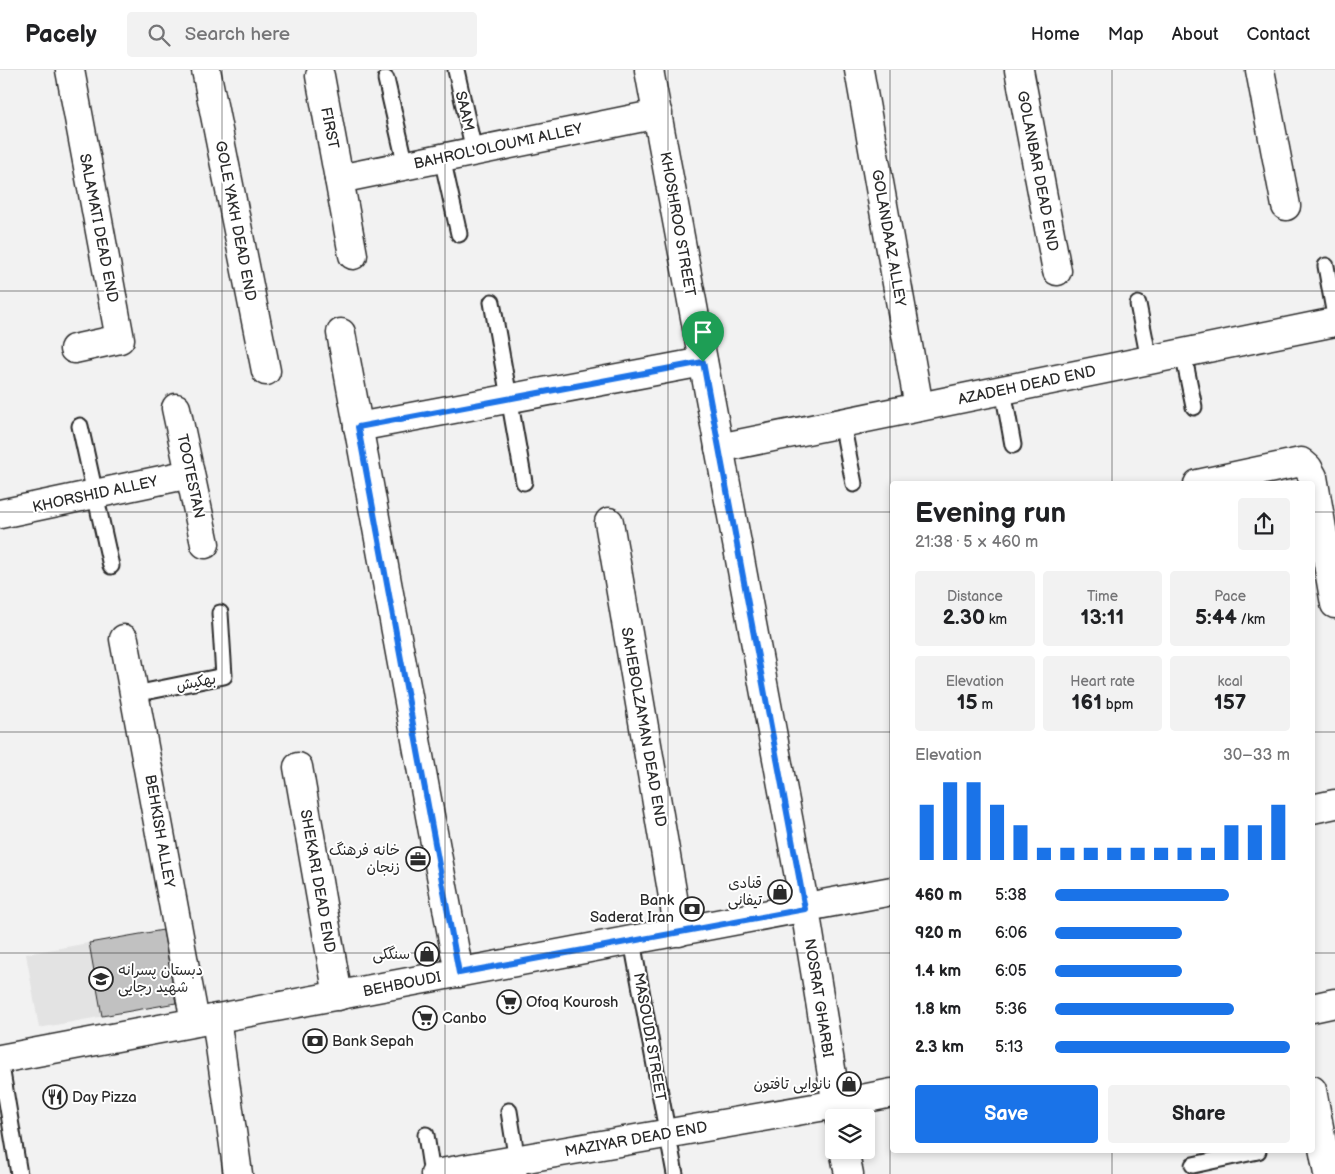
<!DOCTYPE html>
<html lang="en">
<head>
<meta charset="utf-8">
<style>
	:root { --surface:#fff; --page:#f2f2f2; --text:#202124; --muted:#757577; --line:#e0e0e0; --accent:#1a73e8 }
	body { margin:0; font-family:"Balsamiq Sans","Playpen Sans Arabic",sans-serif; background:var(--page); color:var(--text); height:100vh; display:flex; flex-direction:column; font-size:19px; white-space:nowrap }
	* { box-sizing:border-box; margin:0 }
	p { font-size:16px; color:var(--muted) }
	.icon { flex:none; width:28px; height:28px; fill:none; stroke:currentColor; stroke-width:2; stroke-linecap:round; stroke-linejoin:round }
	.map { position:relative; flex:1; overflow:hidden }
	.side { position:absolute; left:890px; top:411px; width:425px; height:672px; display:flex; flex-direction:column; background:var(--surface); border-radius:5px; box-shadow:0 2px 8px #0003 }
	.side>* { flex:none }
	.controls { position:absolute; left:825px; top:1039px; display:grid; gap:10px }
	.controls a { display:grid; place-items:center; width:50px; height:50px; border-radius:5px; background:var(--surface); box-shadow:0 2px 8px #0003; font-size:25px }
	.pin { position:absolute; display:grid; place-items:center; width:42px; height:42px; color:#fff; margin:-51px -21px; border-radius:50% 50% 50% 0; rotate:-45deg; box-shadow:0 0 5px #0007 }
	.pin .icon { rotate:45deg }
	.round { display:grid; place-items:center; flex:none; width:52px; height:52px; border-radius:5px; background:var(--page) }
	.head { display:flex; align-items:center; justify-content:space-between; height:85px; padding:0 25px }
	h1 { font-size:28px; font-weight:700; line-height:38px }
	.figures { display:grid; grid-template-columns:repeat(3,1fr); gap:8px; height:85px; padding:5px 25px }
	.figures div { display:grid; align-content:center; border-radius:5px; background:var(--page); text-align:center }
	.figures b { font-size:21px; font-weight:700 }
	.figures small { font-size:14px; font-weight:400 }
	.figures p { font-size:14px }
	.chart { height:140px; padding:10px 25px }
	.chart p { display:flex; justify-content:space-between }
	.chart svg { width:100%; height:90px; margin-top:5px; stroke:var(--accent); stroke-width:6 }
	.action { display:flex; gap:10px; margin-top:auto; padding:10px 25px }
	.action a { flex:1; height:58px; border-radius:5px; background:var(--accent); color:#fff; font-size:20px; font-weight:700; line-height:58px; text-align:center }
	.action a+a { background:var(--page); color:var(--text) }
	ul { padding:0 25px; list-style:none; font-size:16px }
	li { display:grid; grid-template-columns:80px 60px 1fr; align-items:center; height:38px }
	li i { height:12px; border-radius:6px; background:var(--accent) }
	header { display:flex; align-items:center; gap:30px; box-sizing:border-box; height:70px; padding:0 25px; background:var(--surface); border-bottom:1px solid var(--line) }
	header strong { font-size:24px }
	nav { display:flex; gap:28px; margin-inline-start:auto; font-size:18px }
	.search { width:350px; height:45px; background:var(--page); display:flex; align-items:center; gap:12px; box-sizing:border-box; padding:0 18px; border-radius:5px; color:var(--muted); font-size:19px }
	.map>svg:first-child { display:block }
	.built { fill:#e3e3e3 }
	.building { fill:#c1c1c1; stroke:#2b2b2b }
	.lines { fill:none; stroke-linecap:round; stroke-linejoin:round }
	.lane-casing { stroke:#2b2b2b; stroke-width:19 }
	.street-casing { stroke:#2b2b2b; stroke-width:31 }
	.secondary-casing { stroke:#2b2b2b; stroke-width:31 }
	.lane { stroke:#fff; stroke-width:15 }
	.street { stroke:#fff; stroke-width:28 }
	.secondary { stroke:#fff; stroke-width:28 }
	.route-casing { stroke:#fff; stroke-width:10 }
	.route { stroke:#1a73e8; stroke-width:6 }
	.grid { fill:none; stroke:#2b2b2b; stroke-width:1; stroke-opacity:0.55 }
	.labels { text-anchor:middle; stroke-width:4; stroke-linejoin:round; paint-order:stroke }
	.street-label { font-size:15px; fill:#2b2b2b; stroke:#fff }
	.poi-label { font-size:15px; fill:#2b2b2b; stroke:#fff; text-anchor:end }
</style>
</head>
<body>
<header>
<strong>Pacely</strong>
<div class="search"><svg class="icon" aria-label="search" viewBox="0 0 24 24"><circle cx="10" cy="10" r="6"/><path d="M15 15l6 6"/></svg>Search here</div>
<nav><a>Home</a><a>Map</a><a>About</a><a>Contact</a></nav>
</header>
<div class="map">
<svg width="1335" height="1104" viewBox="0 0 1335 1104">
	<rect width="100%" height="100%" fill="#f2f2f2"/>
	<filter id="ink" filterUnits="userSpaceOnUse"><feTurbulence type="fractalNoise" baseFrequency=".02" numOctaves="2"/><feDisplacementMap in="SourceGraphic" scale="10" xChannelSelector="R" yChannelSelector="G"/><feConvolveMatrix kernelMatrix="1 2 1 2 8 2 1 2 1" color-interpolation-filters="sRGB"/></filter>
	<g filter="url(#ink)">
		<polygon class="built" points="163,860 176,933 39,958 26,884"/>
		<polygon class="building" points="163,860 176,933 102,946 89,873"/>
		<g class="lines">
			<g class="lane-casing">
				<g id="lane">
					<polyline points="456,0 474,81"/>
					<polyline points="386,9 406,96"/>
					<polyline points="442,88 459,164"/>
					<polyline points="1326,196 1335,246"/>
					<polyline points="492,232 524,412"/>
					<polyline points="1138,234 1149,290"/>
					<polyline points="1183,283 1194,337"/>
					<polyline points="1003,320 1013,375"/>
					<polyline points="842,353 854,414"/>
					<polyline points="80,356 111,496"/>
					<polyline points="135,624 224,606 220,543"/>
					<polyline points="632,871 675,1104"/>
					<polyline points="0,990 19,1104"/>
					<polyline points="509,1041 519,1104"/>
					<polyline points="426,1065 432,1104"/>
					<polyline points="1193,1095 1258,1081"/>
				</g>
			</g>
			<g class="street-casing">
				<g id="street">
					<polyline points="70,0 120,269 74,279"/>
					<polyline points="206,0 266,301"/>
					<polyline points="859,0 919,337"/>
					<polyline points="1019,0 1057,201"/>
					<polyline points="1260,0 1286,136"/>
					<polyline points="320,6 353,185"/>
					<polyline points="339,109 658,44"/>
					<polyline points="341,263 459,903"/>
					<polyline points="176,338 205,474"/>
					<polyline points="358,357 703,292"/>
					<polyline points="719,378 1335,252"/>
					<polyline points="1198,414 1301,392 1308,398 1313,407 1335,534"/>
					<polyline points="0,444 190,404"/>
					<polyline points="609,452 679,862"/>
					<polyline points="124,569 195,952"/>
					<polyline points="298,697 338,926"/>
					<polyline points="1312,938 1335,933"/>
					<polyline points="216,948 238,1104"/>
					<polyline points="1312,1020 1328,1104"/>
					<polyline points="435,1104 837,1034 892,1023"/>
				</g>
			</g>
			<g class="secondary-casing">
				<g id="secondary">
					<polyline points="649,0 805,839 839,1048"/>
					<polyline points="1312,739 1335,734"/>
					<polyline points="0,989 892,821"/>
					<polyline points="844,1080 849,1104"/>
				</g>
			</g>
			<use href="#lane" class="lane"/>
			<use href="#street" class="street"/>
			<use href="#secondary" class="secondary"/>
		</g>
	</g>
	<g class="lines" filter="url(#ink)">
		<g class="route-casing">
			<polygon id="route" points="703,292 805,839 459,903 358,357"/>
		</g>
		<use href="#route" class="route"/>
	</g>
	<path class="grid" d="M222 0V1104M445 0V1104M668 0V1104M890 0V1104M1112 0V414M0 221H1335M0 442H892M1312 442H1335M0 662H892M1312 662H1335M0 883H892M1312 883H1335M1112 1081V1104"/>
	<defs>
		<g id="office-ring" transform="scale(1.25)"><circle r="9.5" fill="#fff" stroke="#2b2b2b" stroke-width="1.5"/><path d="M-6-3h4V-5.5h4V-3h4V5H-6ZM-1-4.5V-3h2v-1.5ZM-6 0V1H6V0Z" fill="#2b2b2b"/></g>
		<g id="shop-ring" transform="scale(1.25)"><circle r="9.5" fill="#fff" stroke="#2b2b2b" stroke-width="1.5"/><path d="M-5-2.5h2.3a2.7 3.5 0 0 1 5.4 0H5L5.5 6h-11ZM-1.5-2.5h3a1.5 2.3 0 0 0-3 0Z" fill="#2b2b2b"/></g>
		<g id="bank-ring" transform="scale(1.25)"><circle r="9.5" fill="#fff" stroke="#2b2b2b" stroke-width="1.5"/><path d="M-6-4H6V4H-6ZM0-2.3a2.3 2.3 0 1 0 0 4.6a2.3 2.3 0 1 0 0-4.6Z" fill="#2b2b2b"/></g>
		<g id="school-ring" transform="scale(1.25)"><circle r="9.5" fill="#fff" stroke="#2b2b2b" stroke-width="1.5"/><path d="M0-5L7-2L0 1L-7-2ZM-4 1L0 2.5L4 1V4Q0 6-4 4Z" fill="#2b2b2b"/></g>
		<g id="supermarket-ring" transform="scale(1.25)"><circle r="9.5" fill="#fff" stroke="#2b2b2b" stroke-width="1.5"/><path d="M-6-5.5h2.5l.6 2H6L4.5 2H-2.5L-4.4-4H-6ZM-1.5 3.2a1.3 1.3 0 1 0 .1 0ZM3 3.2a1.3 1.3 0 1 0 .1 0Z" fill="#2b2b2b"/></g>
		<g id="restaurant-ring" transform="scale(1.25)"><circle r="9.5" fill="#fff" stroke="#2b2b2b" stroke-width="1.5"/><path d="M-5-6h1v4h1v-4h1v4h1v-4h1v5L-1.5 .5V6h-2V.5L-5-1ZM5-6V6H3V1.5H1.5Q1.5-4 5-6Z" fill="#2b2b2b"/></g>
	</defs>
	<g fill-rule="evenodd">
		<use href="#office-ring" x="418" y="789"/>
		<use href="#shop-ring" x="780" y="822"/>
		<use href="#bank-ring" x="692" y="839"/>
		<use href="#shop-ring" x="427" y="884"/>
		<use href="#school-ring" x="101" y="909"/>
		<use href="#supermarket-ring" x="509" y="932"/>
		<use href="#supermarket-ring" x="425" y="948"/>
		<use href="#bank-ring" x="315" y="971"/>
		<use href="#shop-ring" x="849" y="1014"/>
		<use href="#restaurant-ring" x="55" y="1027"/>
	</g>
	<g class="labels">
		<g class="street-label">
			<text transform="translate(465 41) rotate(77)" y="5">SAAM</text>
			<text transform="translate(330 58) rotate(79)" y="5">FIRST</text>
			<text transform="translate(498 76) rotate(-12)" y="5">BAHROL'OLOUMI ALLEY</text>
			<text transform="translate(1038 101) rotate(79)" y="5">GOLANBAR DEAD END</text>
			<text transform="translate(236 151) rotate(79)" y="5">GOLE YAKH DEAD END</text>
			<text transform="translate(678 154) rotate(80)" y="5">KHOSHROO STREET</text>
			<text transform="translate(99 158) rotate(79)" y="5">SALAMATI DEAD END</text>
			<text transform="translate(889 168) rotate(80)" y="5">GOLANDAAZ ALLEY</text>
			<text transform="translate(1027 315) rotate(-12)" y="5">AZADEH DEAD END</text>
			<text transform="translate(191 406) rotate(78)" y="5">TOOTESTAN</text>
			<text transform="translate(95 424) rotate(-12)" y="5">KHORSHID ALLEY</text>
			<text transform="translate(196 612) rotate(-11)" y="5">بهکیش</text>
			<text transform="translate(644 657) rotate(80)" y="5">SAHEBOLZAMAN DEAD END</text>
			<text transform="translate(160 761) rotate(80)" y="5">BEHKISH ALLEY</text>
			<text transform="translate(318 811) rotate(80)" y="5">SHEKARI DEAD END</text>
			<text transform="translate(402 914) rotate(-11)" y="5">BEHBOUDI</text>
			<text transform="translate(819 928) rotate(81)" y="5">NOSRAT GHARBI</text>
			<text transform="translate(650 967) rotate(80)" y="5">MASOUDI STREET</text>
			<text transform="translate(636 1069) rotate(-10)" y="5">MAZIYAR DEAD END</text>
		</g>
		<g class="poi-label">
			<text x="400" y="785">خانه فرهنگ<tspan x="400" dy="17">زنجان</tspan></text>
			<text x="762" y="818">قنادی<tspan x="762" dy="17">تیفانی</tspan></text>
			<text x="674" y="835">Bank<tspan x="674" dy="17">Saderat Iran</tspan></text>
			<text x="410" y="889">سنگکی</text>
			<text x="118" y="905" text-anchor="start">دبستان پسرانه<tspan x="118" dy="17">شهید رجایی</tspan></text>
			<text x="526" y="937" text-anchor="start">Ofoq Kourosh</text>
			<text x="442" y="953" text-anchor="start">Canbo</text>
			<text x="332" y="976" text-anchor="start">Bank Sepah</text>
			<text x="832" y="1019">نانوایی تافتون</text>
			<text x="72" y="1032" text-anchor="start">Day Pizza</text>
		</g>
	</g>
</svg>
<div class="controls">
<a><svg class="icon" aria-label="layers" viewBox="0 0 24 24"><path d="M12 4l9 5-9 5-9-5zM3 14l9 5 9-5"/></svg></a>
</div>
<div class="pin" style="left:703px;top:292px;background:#1e9e55"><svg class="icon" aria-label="arrive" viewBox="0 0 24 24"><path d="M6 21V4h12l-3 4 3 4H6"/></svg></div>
<section class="side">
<div class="head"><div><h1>Evening run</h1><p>21:38 · 5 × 460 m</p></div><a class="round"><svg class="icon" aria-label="share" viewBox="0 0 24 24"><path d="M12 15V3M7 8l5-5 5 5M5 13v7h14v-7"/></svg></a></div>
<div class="figures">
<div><p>Distance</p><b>2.30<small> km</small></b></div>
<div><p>Time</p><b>13:11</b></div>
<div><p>Pace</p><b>5:44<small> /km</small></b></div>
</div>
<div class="figures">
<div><p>Elevation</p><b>15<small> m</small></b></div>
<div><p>Heart rate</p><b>161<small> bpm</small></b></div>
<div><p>kcal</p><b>157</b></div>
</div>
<div class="chart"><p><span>Elevation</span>30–33 m</p>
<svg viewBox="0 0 160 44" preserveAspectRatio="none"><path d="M5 44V17M15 44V6M25 44V6M35 44V17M45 44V27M55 44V38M65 44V38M75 44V38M85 44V38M95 44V38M105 44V38M115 44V38M125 44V38M135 44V27M145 44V27M155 44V17"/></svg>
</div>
<ul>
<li><b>460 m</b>5:38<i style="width:74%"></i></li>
<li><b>920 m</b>6:06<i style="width:54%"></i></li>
<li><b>1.4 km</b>6:05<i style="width:54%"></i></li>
<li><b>1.8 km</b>5:36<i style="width:76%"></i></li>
<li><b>2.3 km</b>5:13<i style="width:100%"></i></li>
</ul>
<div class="action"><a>Save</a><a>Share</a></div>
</section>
</div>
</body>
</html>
